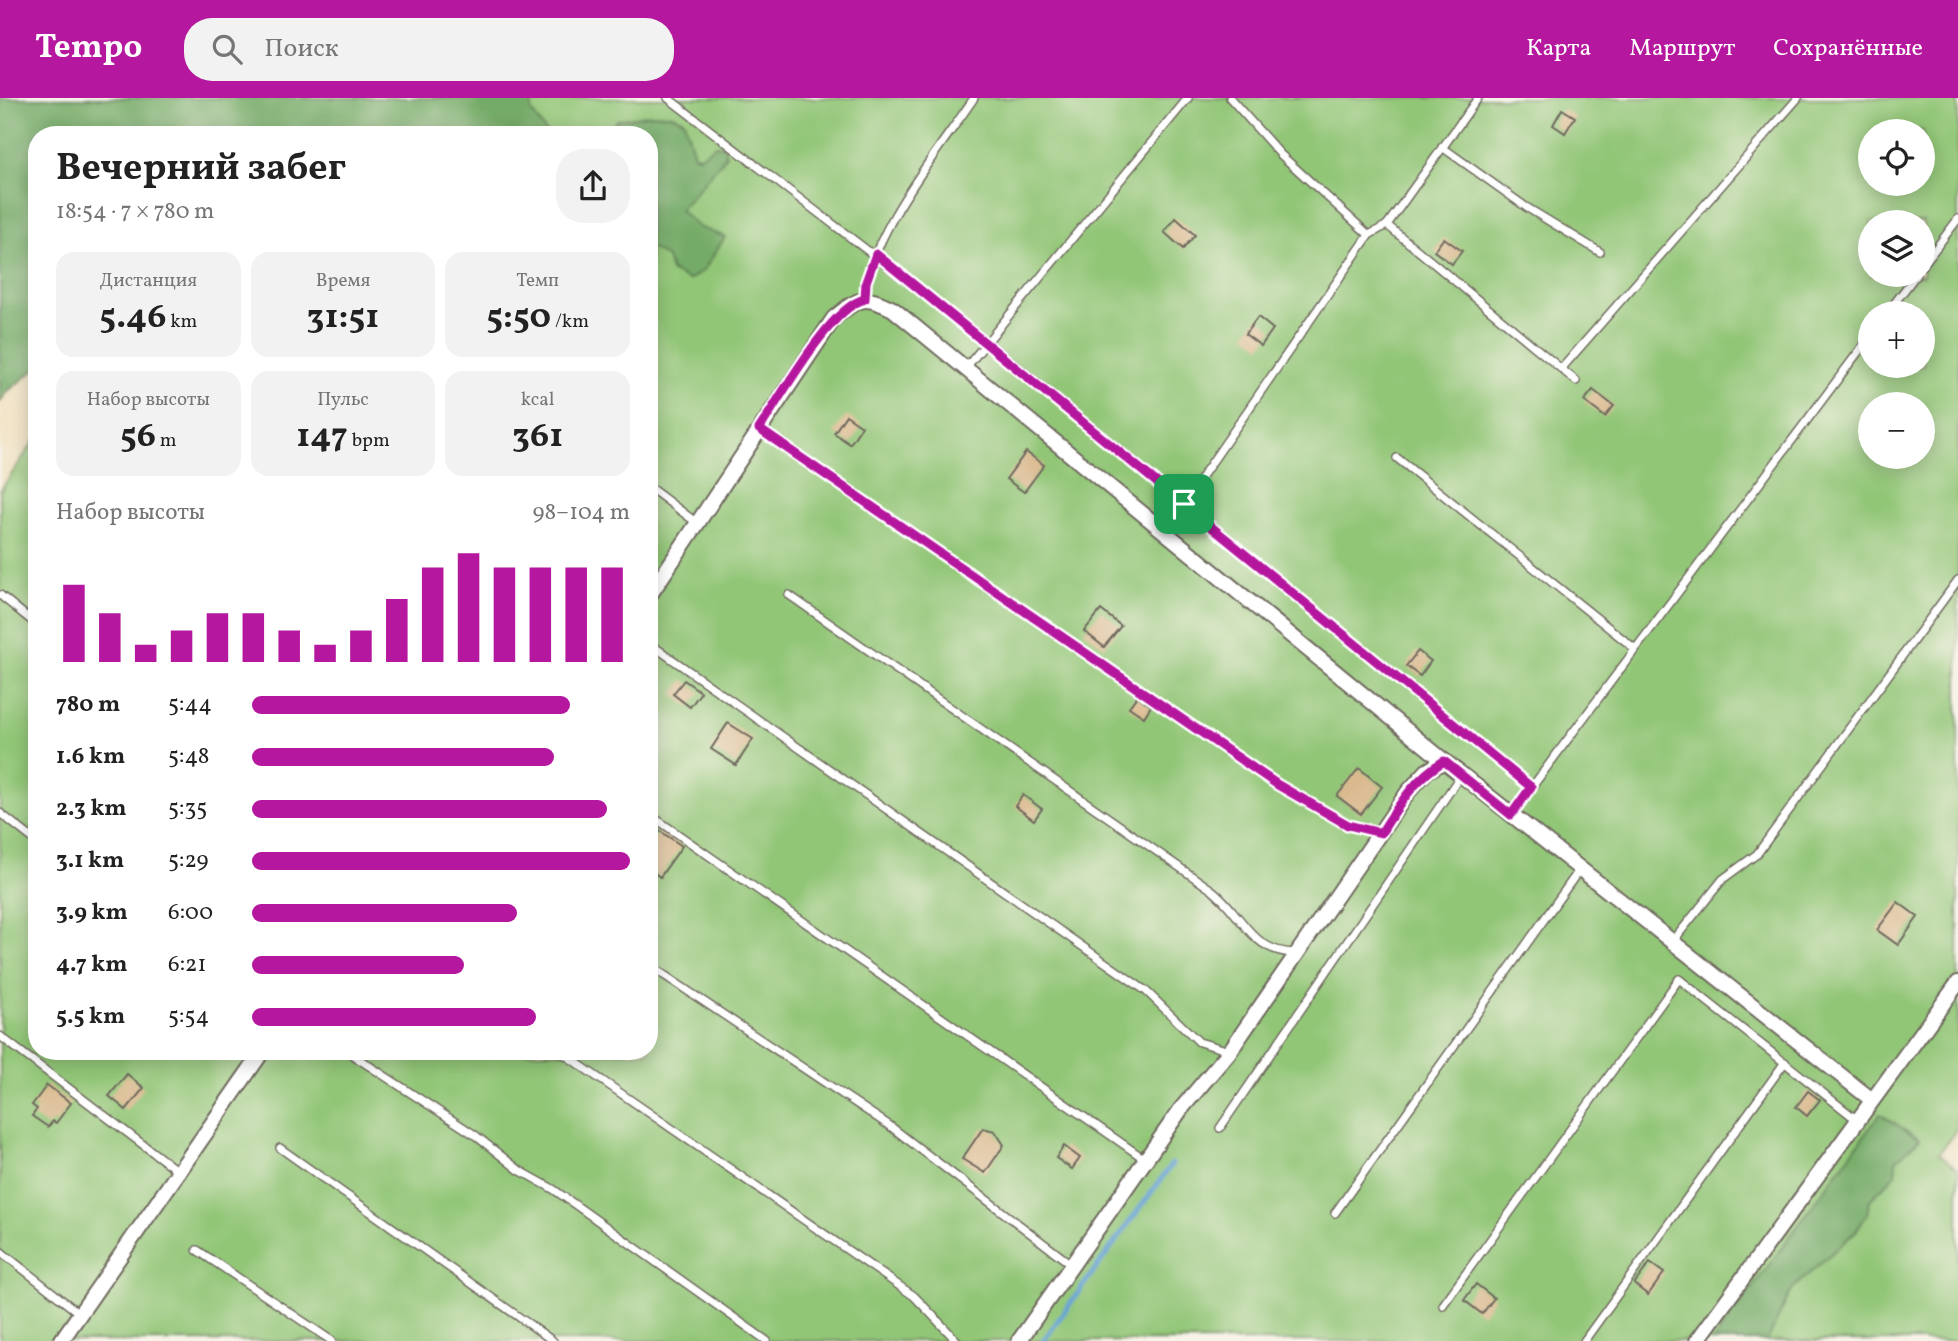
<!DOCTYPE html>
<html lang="ru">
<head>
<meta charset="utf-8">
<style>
	:root { --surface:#fff; --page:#f2f2f2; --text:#222; --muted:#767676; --accent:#b5179e }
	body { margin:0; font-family:Vollkorn,serif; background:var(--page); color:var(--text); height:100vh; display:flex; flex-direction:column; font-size:26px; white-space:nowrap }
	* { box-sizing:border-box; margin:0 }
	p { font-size:23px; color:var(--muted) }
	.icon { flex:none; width:38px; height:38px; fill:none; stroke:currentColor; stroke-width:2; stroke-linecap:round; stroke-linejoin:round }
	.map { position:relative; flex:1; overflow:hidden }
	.side { position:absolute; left:28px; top:28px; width:630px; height:934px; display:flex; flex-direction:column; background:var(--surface); border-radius:28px; box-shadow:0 4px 18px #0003 }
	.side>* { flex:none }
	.fabs { position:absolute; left:1858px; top:21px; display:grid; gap:14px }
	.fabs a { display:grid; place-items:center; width:77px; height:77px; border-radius:50%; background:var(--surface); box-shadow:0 4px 18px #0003; font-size:35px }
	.pin { position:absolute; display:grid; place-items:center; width:60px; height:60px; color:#fff; margin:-30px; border-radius:14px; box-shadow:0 4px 10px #0006 }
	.round { display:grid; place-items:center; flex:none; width:74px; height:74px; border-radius:28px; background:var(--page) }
	.summary { display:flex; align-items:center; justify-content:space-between; height:119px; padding:0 28px }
	h1 { font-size:38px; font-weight:700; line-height:52px }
	.stats { display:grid; grid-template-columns:repeat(3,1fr); gap:10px; height:119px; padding:7px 28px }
	.stats div { display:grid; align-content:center; border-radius:18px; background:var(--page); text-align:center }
	.stats b { font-size:35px; font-weight:700 }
	.stats small { font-size:19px; font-weight:400 }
	.stats p { font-size:19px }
	.chart { height:196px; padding:14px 28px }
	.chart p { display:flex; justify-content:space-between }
	.chart svg { width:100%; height:126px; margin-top:7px; stroke:var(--accent); stroke-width:6 }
	ul { padding:0 28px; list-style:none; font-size:23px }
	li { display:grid; grid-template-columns:112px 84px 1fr; align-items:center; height:52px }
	li i { height:18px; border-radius:9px; background:var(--accent) }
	header { display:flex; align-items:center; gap:42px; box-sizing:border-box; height:98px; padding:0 35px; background:var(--accent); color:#fff }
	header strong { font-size:33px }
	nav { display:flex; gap:38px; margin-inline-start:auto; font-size:24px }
	.search { width:490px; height:63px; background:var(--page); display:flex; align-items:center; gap:18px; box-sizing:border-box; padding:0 24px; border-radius:28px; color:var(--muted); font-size:26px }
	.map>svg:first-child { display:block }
	.green { fill:#92c677; stroke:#5e7851; stroke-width:2; fill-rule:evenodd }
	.forest { fill:#75ab68; stroke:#506b4a; stroke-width:2 }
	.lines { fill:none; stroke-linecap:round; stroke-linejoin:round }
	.stream { stroke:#63a1d5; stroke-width:5 }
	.building { fill:#dab98f }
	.lane-casing { stroke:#706a5f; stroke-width:10 }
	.street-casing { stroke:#706a5f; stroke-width:18 }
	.lane { stroke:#fff; stroke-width:7 }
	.street { stroke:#fff; stroke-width:14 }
	.route-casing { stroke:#fff; stroke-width:14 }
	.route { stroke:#b5179e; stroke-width:9 }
</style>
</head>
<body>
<header>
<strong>Tempo</strong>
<div class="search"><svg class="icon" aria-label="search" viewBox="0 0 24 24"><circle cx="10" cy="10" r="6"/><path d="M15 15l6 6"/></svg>Поиск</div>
<nav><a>Карта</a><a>Маршрут</a><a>Сохранённые</a></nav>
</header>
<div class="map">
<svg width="1958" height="1243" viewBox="0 0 1958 1243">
	<rect width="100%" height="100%" fill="#f7f3e8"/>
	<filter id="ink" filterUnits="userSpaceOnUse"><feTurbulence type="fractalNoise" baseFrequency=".0143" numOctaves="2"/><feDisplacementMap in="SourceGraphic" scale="14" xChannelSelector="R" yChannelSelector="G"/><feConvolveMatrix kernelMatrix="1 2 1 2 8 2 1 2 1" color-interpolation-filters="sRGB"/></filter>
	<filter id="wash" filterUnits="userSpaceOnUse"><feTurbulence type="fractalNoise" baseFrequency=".00686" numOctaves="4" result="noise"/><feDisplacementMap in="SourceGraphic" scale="28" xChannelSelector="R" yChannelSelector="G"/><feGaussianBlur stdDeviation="1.57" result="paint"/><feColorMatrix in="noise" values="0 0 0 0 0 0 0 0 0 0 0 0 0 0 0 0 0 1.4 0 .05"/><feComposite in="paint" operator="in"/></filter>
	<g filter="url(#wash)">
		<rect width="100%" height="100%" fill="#f0e0c0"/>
		<path class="green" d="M265 0H1958V1029L1939 1056 1958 1071V1243H0V393L37 339V954H649V37H240ZM1871 33H1923V86H1871ZM1871 124H1923V177H1871ZM1871 215H1923V268H1871ZM1871 306H1923V359H1871Z"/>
		<g class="forest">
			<polygon points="0,0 532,0 531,13 548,37 37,37 37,270 8,293 0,304"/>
			<polygon points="652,16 673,17 684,22 694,57 700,58 716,47 724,48 726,58 680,112 698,129 725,139 704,172 689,182 671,173 667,160 649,149 649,37 604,37 617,22"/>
			<polygon points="1880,1016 1920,1041 1896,1062 1895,1077 1869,1103 1867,1117 1856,1133 1792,1191 1767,1243 1713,1243"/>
		</g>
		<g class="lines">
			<polyline class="stream" points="1043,1243 1172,1066"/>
		</g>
		<g id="blocks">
			<g class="building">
				<polygon points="1562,11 1575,19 1565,35 1553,27"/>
				<polygon points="1176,120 1195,137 1183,151 1164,134"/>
				<polygon points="1444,140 1462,153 1452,166 1434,153"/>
				<polygon points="1258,219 1273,231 1261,248 1245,236"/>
				<polygon points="1593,292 1614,308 1605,319 1584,303"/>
				<polygon points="846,317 862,328 850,346 834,335"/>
				<polygon points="1026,354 1044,367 1024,394 1006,381"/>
				<polygon points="1101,512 1121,528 1104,549 1084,533"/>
				<polygon points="1418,553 1431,563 1420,578 1406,568"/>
				<polygon points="684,582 701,594 690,609 673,596"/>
				<polygon points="1137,598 1151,608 1144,619 1129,609"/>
				<polygon points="728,625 753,641 736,667 711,651"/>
				<polygon points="1359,670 1382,689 1361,716 1337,698"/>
				<polygon points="1023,697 1042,711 1034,722 1015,708"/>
				<polygon points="660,733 682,748 660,779 649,771 649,748"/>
				<polygon points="1898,804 1918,819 1898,847 1877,832"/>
				<polygon points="127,976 144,990 126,1012 109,998"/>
				<polygon points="47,987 71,1005 56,1025 53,1023 48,1029 32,1018 37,1011 32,1007"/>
				<polygon points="1808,993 1820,1002 1807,1018 1796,1009"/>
				<polygon points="983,1030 995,1033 1004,1047 985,1075 962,1061"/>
				<polygon points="1064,1048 1080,1060 1072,1071 1056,1060"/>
				<polygon points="1650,1165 1664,1175 1648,1197 1634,1186"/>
				<polygon points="1476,1186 1494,1200 1482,1216 1464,1202"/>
			</g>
		</g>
	</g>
	<g filter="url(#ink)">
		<use href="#blocks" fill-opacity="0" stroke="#706a5f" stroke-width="2"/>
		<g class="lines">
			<g class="lane-casing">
				<g id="lane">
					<polyline points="668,0 987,244 1531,689"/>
					<polyline points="1230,0 1280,56 1369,137"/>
					<polyline points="1442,49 1526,109 1600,154"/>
					<polyline points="1387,127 1576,283"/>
					<polyline points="1923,167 1958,121"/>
					<path d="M865 201C867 138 939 52 974 0"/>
					<polyline points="1887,215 1916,177"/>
					<polyline points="1562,270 1798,0"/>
					<polyline points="964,272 1188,0"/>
					<polyline points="759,331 1277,687 1348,727 1381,735"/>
					<polyline points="1397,360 1634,550"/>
					<polyline points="649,389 697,425"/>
					<polyline points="1163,435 1369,137 1387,127 1478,0"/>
					<polyline points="0,497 37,527"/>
					<path d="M789 497 1212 792C1244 817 1251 856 1298 855"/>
					<polyline points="649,545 1146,893 1199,944 1230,953"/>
					<polyline points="0,715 37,744"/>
					<polyline points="649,716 1146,1062"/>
					<polyline points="1511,717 1871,237"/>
					<polyline points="1673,843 1723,781 1757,756 1958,482"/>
					<polyline points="649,867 890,1028 1072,1167"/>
					<polyline points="0,938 179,1074"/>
					<polyline points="348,954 475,1037 519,1072 553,1091 767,1243"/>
					<polyline points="561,954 914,1198 957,1243"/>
					<polyline points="1220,1030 1461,677"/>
					<polyline points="280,1050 553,1243"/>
					<polyline points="1335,1115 1580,771"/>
					<polyline points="197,1152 332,1243"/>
					<polyline points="0,1153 80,1216"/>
					<polyline points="1443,1207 1679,881 1857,1022"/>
					<polyline points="1584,1243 1785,964"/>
				</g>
			</g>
			<g class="street-casing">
				<g id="street">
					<path d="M649 498 834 220C859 200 863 196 893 211L1444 663 1872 1002"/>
					<polyline points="61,1243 262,954"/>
					<polyline points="1019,1243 1181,1011 1230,953 1408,694 1427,673 1444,663"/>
					<polyline points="1697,1243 1958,885"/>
				</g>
			</g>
			<use href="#lane" class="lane"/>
			<use href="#street" class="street"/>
		</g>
	</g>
	<g class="lines" filter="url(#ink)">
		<g class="route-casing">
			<path id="route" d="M876 156 1531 689 1511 717 1444 663C1415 680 1399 707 1381 735L1348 727 1278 687 759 331C781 299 830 209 865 201L866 184Z"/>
		</g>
		<use href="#route" class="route"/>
	</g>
</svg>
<div class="fabs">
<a><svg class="icon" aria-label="locate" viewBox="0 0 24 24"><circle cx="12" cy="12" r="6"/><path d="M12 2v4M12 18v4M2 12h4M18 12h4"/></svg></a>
<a><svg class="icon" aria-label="layers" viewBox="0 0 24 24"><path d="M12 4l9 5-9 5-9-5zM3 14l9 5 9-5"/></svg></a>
<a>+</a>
<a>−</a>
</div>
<div class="pin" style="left:1184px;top:406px;background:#1e9e55"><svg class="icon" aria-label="arrive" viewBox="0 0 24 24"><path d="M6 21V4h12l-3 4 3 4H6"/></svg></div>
<section class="side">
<div class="summary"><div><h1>Вечерний забег</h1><p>18:54 · 7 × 780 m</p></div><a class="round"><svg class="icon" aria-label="share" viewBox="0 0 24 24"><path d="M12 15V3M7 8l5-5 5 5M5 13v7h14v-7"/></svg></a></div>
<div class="stats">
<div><p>Дистанция</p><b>5.46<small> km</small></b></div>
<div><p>Время</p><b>31:51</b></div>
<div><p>Темп</p><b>5:50<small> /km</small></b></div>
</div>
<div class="stats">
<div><p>Набор высоты</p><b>56<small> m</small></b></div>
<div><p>Пульс</p><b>147<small> bpm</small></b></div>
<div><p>kcal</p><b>361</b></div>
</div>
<div class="chart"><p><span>Набор высоты</span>98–104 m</p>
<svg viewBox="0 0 160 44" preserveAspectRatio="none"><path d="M5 44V17M15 44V27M25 44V38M35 44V33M45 44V27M55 44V27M65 44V33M75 44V38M85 44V33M95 44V22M105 44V11M115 44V6M125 44V11M135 44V11M145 44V11M155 44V11"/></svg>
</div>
<ul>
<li><b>780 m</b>5:44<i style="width:84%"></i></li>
<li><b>1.6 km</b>5:48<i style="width:80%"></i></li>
<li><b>2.3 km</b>5:35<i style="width:94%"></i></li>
<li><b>3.1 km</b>5:29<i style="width:100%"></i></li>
<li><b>3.9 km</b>6:00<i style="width:70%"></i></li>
<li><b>4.7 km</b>6:21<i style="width:56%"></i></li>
<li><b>5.5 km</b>5:54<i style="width:75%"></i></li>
</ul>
</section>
</div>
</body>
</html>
